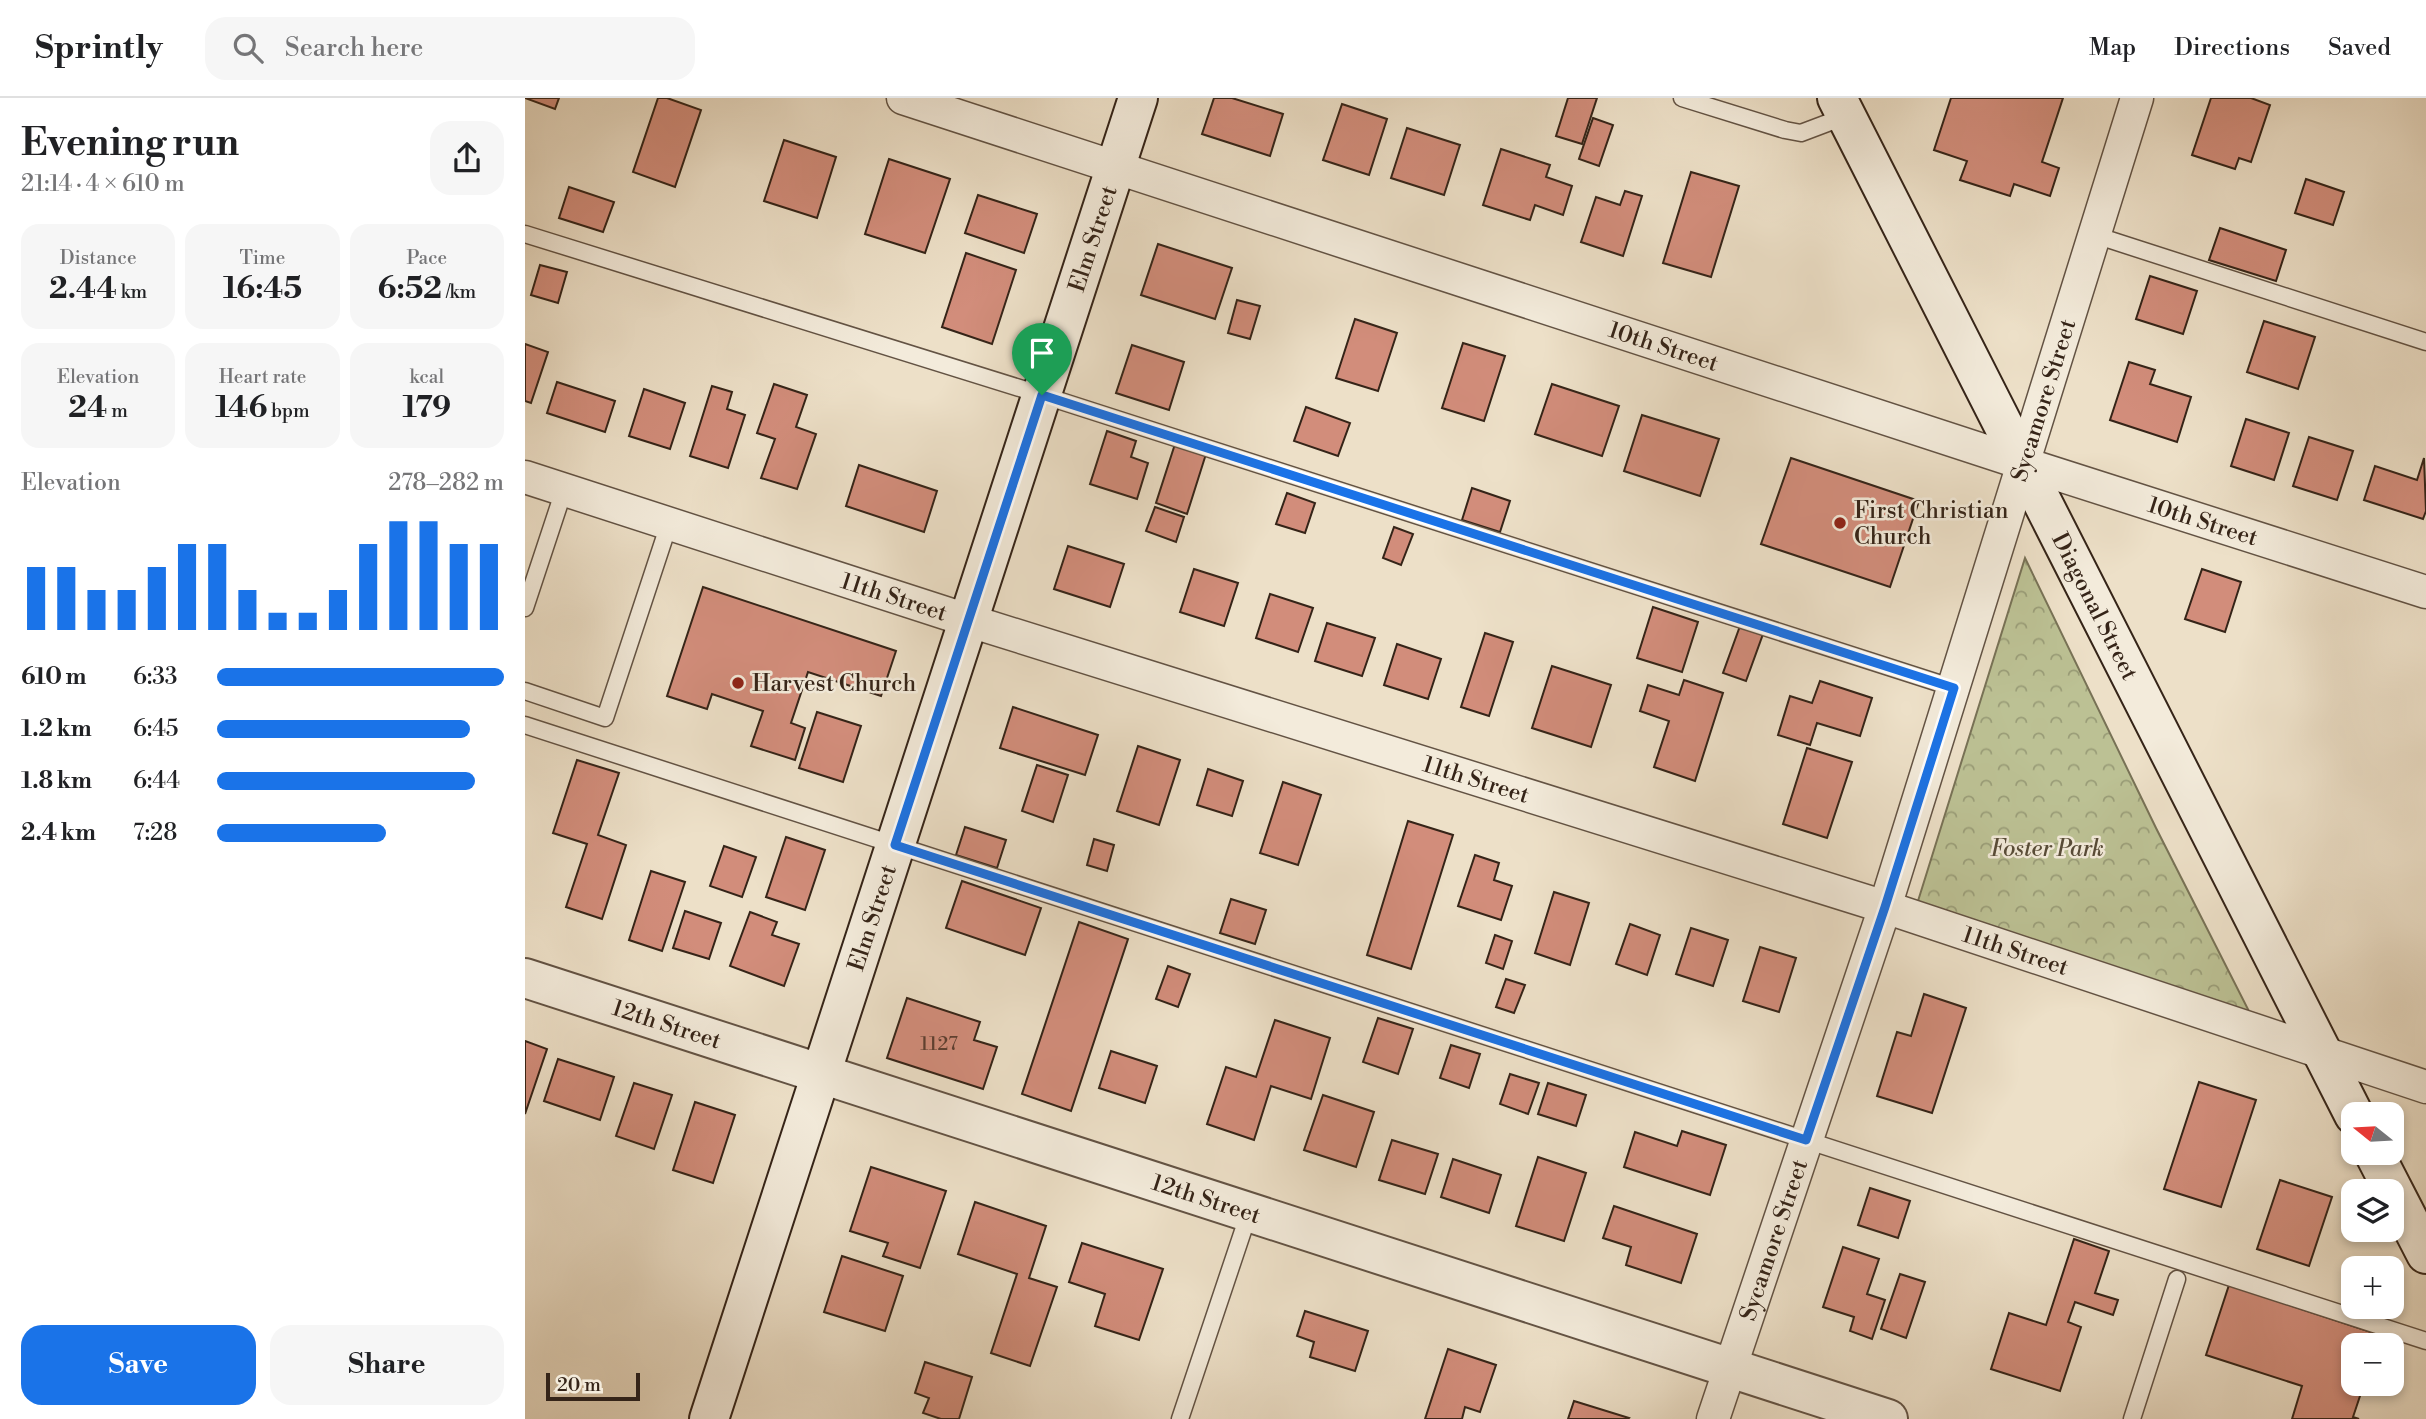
<!DOCTYPE html>
<html lang="en">
<head>
<meta charset="utf-8">
<style>
	:root { --surface:#fff; --page:#f6f6f6; --text:#202124; --muted:#757577; --line:#e0e0e0; --accent:#1a73e8 }
	body { margin:0; font-family:"Libre Bodoni",serif; background:var(--page); color:var(--text); height:100vh; display:flex; flex-direction:column; font-size:26px; white-space:nowrap }
	* { box-sizing:border-box; margin:0 }
	p { font-size:23px; color:var(--muted) }
	.icon { flex:none; width:38px; height:38px; fill:none; stroke:currentColor; stroke-width:2; stroke-linecap:round; stroke-linejoin:round }
	.map { position:relative; flex:1; overflow:hidden }
	.panel { display:flex; flex-direction:column; background:var(--surface); width:525px }
	.panel>* { flex:none }
	.needle { width:46px; rotate:288deg }
	.controls { position:absolute; left:1816px; top:1004px; display:grid; gap:14px }
	.controls a { display:grid; place-items:center; width:63px; height:63px; border-radius:14px; background:var(--surface); box-shadow:0 4px 10px #0003; font-size:35px }
	.scale { position:absolute; left:21px; bottom:18px; width:94px; box-sizing:border-box; padding-left:7px; border:4px solid #352418; border-top:0; font-size:19px; line-height:24px; white-space:nowrap; color:#352418; -webkit-text-stroke:5px #f3ebdb; paint-order:stroke }
	.pin { position:absolute; display:grid; place-items:center; width:60px; height:60px; color:#fff; margin:-72px -30px; border-radius:50% 50% 50% 0; rotate:-45deg; box-shadow:0 0 7px #0007 }
	.pin .icon { rotate:45deg }
	.round { display:grid; place-items:center; flex:none; width:74px; height:74px; border-radius:21px; background:var(--page) }
	.overview { display:flex; align-items:center; justify-content:space-between; height:119px; padding:0 21px }
	h1 { font-size:38px; font-weight:700; line-height:52px }
	.stats { display:grid; grid-template-columns:repeat(3,1fr); gap:10px; height:119px; padding:7px 21px }
	.stats div { display:grid; align-content:center; border-radius:18px; background:var(--page); text-align:center }
	.stats b { font-size:30px; font-weight:700 }
	.stats small { font-size:19px; font-weight:400 }
	.stats p { font-size:19px }
	.chart { height:196px; padding:14px 21px }
	.chart p { display:flex; justify-content:space-between }
	.chart svg { width:100%; height:126px; margin-top:7px; stroke:var(--accent); stroke-width:6 }
	.primary-button { display:flex; gap:14px; margin-top:auto; padding:14px 21px }
	.primary-button a { flex:1; height:80px; border-radius:21px; background:var(--accent); color:#fff; font-size:28px; font-weight:700; line-height:80px; text-align:center }
	.primary-button a+a { background:var(--page); color:var(--text) }
	ul { padding:0 21px; list-style:none; font-size:23px }
	li { display:grid; grid-template-columns:112px 84px 1fr; align-items:center; height:52px }
	li i { height:18px; border-radius:9px; background:var(--accent) }
	header { display:flex; align-items:center; gap:42px; box-sizing:border-box; height:98px; padding:0 35px; background:var(--surface); border-bottom:2px solid var(--line) }
	header strong { font-size:33px }
	nav { display:flex; gap:38px; margin-inline-start:auto; font-size:24px }
	.search { width:490px; height:63px; background:var(--page); display:flex; align-items:center; gap:18px; box-sizing:border-box; padding:0 24px; border-radius:21px; color:var(--muted); font-size:26px }
	main { display:flex; flex:1; min-height:0 }
	.map>svg:first-child { display:block }
	.park { fill:url(#park-crowns); stroke:#787256; stroke-width:2 }
	.building { fill:#d28d7b; stroke:#352418; stroke-width:2 }
	.lines { fill:none; stroke-linecap:round; stroke-linejoin:round }
	.service-casing { stroke:#635344; stroke-width:19 }
	.minor-casing { stroke:#635344; stroke-width:35 }
	.tertiary-casing { stroke:#635344; stroke-width:42 }
	.secondary-casing { stroke:#352418; stroke-width:42 }
	.service { stroke:#f3ebdb; stroke-width:16 }
	.minor { stroke:#f3ebdb; stroke-width:32 }
	.tertiary { stroke:#f3ebdb; stroke-width:38 }
	.secondary { stroke:#f3ebdb; stroke-width:38 }
	.route-casing { stroke:#fff; stroke-width:14 }
	.route { stroke:#1a73e8; stroke-width:9 }
	.poi-dot { fill:#8f2418; stroke:#f3ebdb; stroke-width:2.5 }
	.labels { text-anchor:middle; stroke-width:5; stroke-linejoin:round; paint-order:stroke }
	.number-label { font-size:19px; fill:#5c3e31 }
	.street-label { font-size:23px; fill:#352418; stroke:#f3ebdb }
	.poi-label { font-size:23px; fill:#352418; stroke:#f3ebdb; text-anchor:start }
	.park-label { font-size:23px; font-style:italic; fill:#574b37; stroke:#f3ebdb }
</style>
</head>
<body>
<header>
<strong>Sprintly</strong>
<div class="search"><svg class="icon" aria-label="search" viewBox="0 0 24 24"><circle cx="10" cy="10" r="6"/><path d="M15 15l6 6"/></svg>Search here</div>
<nav><a>Map</a><a>Directions</a><a>Saved</a></nav>
</header>
<main>
<section class="panel">
<div class="overview"><div><h1>Evening run</h1><p>21:14 · 4 × 610 m</p></div><a class="round"><svg class="icon" aria-label="share" viewBox="0 0 24 24"><path d="M12 15V3M7 8l5-5 5 5M5 13v7h14v-7"/></svg></a></div>
<div class="stats">
<div><p>Distance</p><b>2.44<small> km</small></b></div>
<div><p>Time</p><b>16:45</b></div>
<div><p>Pace</p><b>6:52<small> /km</small></b></div>
</div>
<div class="stats">
<div><p>Elevation</p><b>24<small> m</small></b></div>
<div><p>Heart rate</p><b>146<small> bpm</small></b></div>
<div><p>kcal</p><b>179</b></div>
</div>
<div class="chart"><p><span>Elevation</span>278–282 m</p>
<svg viewBox="0 0 160 44" preserveAspectRatio="none"><path d="M5 44V22M15 44V22M25 44V30M35 44V30M45 44V22M55 44V14M65 44V14M75 44V30M85 44V38M95 44V38M105 44V30M115 44V14M125 44V6M135 44V6M145 44V14M155 44V14"/></svg>
</div>
<ul>
<li><b>610 m</b>6:33<i style="width:100%"></i></li>
<li><b>1.2 km</b>6:45<i style="width:88%"></i></li>
<li><b>1.8 km</b>6:44<i style="width:90%"></i></li>
<li><b>2.4 km</b>7:28<i style="width:59%"></i></li>
</ul>
<div class="primary-button"><a>Save</a><a>Share</a></div>
</section>
<div class="map">
<svg width="1901" height="1321" viewBox="0 0 1901 1321">
	<defs>
		<pattern id="park-crowns" width="20" height="18" patternUnits="userSpaceOnUse" patternTransform="scale(1.75)"><rect width="20" height="18" fill="#bcc194"/><path d="M2 6a3 3 0 1 1 6 0M12 15a3 3 0 1 1 6 0" fill="none" stroke="#9a9d78"/></pattern>
	</defs>
	<rect width="100%" height="100%" fill="#ede0c8"/>
	<filter id="stains"><feTurbulence type="fractalNoise" baseFrequency=".00286" numOctaves="4"/><feColorMatrix values="0 0 0 0 .2 0 0 0 0 .09 0 0 0 0 .02 0 0 0 .5 -.17"/></filter>
	<radialGradient id="worn" r=".72"><stop offset=".6" stop-color="#630" stop-opacity="0"/><stop offset="1" stop-color="#630" stop-opacity=".3"/></radialGradient>
	<polygon class="park" points="1500,460 1631,730 1734,933 1388,819"/>
	<g class="building">
		<polygon points="0,0 34,0 30,11"/>
		<polygon points="133,0 142,0 176,12 150,89 108,74"/>
		<polygon points="689,0 707,0 758,16 745,58 677,36"/>
		<polygon points="1043,0 1072,0 1057,46 1031,38"/>
		<polygon points="1426,0 1538,0 1517,64 1534,70 1525,98 1489,86 1485,98 1435,82 1442,63 1409,52"/>
		<polygon points="1686,0 1726,0 1745,7 1726,64 1714,60 1710,71 1667,57"/>
		<polygon points="817,6 862,21 844,77 798,62"/>
		<polygon points="1068,20 1088,27 1074,68 1054,61"/>
		<polygon points="882,30 935,47 919,97 866,80"/>
		<polygon points="259,42 311,59 292,120 239,103"/>
		<polygon points="976,51 1025,67 1021,79 1047,88 1038,117 1010,107 1005,122 958,107"/>
		<polygon points="364,61 425,81 400,155 340,136"/>
		<polygon points="1166,74 1214,88 1186,179 1138,165"/>
		<polygon points="1781,81 1819,94 1808,127 1770,115"/>
		<polygon points="44,89 89,104 78,134 34,120"/>
		<polygon points="1100,93 1117,98 1098,158 1056,144 1071,99 1095,107"/>
		<polygon points="453,97 512,116 499,155 440,135"/>
		<polygon points="1695,130 1761,152 1751,183 1684,162"/>
		<polygon points="633,146 707,170 690,221 616,197"/>
		<polygon points="441,155 491,172 467,246 417,229"/>
		<polygon points="15,167 42,174 33,205 6,197"/>
		<polygon points="1625,178 1672,193 1658,236 1611,221"/>
		<polygon points="712,202 735,208 725,241 703,235"/>
		<polygon points="830,221 872,235 853,293 811,280"/>
		<polygon points="1739,223 1790,239 1773,291 1722,274"/>
		<polygon points="938,245 980,258 959,323 917,310"/>
		<polygon points="0,246 23,254 6,305 0,303"/>
		<polygon points="607,247 659,264 644,312 591,295"/>
		<polygon points="1604,264 1630,272 1625,286 1666,299 1652,344 1585,322"/>
		<polygon points="32,284 90,303 80,334 22,315"/>
		<polygon points="249,286 282,297 271,329 291,336 272,391 236,380 250,341 232,335"/>
		<polygon points="1027,286 1094,308 1077,358 1010,336"/>
		<polygon points="187,288 207,294 202,311 220,317 203,370 165,358"/>
		<polygon points="119,291 160,305 145,351 104,338"/>
		<polygon points="781,309 825,325 813,358 769,343"/>
		<polygon points="1117,317 1194,341 1175,398 1099,373"/>
		<polygon points="1721,321 1764,335 1749,382 1706,368"/>
		<polygon points="582,333 611,343 606,359 623,365 612,401 565,386"/>
		<polygon points="1784,339 1828,353 1812,402 1768,388"/>
		<polygon points="650,346 681,356 662,416 631,405"/>
		<polygon points="1266,360 1394,403 1365,489 1236,446"/>
		<polygon points="1899,360 1901,413 1898,421 1839,402 1850,368 1892,382"/>
		<polygon points="334,367 412,393 399,434 321,408"/>
		<polygon points="947,390 985,403 975,434 937,422"/>
		<polygon points="762,395 790,405 780,435 751,426"/>
		<polygon points="630,409 659,419 651,444 621,433"/>
		<polygon points="869,429 888,436 876,467 858,460"/>
		<polygon points="543,448 599,466 585,509 529,491"/>
		<polygon points="669,471 713,485 699,528 655,514"/>
		<polygon points="1677,471 1716,484 1700,534 1660,521"/>
		<polygon points="178,489 371,553 356,598 283,574 266,625 280,630 270,662 226,648 238,613 187,596 182,611 142,598"/>
		<polygon points="745,496 788,510 773,554 731,540"/>
		<polygon points="1128,509 1173,524 1157,574 1112,560"/>
		<polygon points="802,525 850,540 837,578 790,563"/>
		<polygon points="1215,528 1238,536 1221,583 1198,575"/>
		<polygon points="960,535 988,544 964,618 936,609"/>
		<polygon points="872,546 916,561 903,601 859,587"/>
		<polygon points="1027,568 1086,587 1066,649 1007,630"/>
		<polygon points="1159,582 1198,595 1170,683 1129,669 1144,623 1115,613 1123,587 1154,597"/>
		<polygon points="1295,583 1347,600 1335,638 1292,625 1285,647 1253,637 1265,598 1287,605"/>
		<polygon points="488,609 573,637 560,677 475,650"/>
		<polygon points="292,614 336,628 318,684 274,670"/>
		<polygon points="613,648 655,662 634,727 592,713"/>
		<polygon points="1282,650 1327,664 1302,740 1258,726"/>
		<polygon points="52,662 94,675 73,737 101,747 77,821 41,809 62,746 28,735"/>
		<polygon points="512,667 543,677 528,724 497,713"/>
		<polygon points="683,671 718,683 707,718 672,707"/>
		<polygon points="758,684 796,697 773,767 735,755"/>
		<polygon points="883,723 928,737 886,871 842,857"/>
		<polygon points="440,729 481,742 472,770 431,757"/>
		<polygon points="261,739 300,752 280,812 241,799"/>
		<polygon points="569,741 589,747 582,773 562,767"/>
		<polygon points="199,748 231,759 217,799 185,788"/>
		<polygon points="950,757 974,765 969,782 987,788 976,822 933,808"/>
		<polygon points="126,773 160,784 137,853 104,842"/>
		<polygon points="437,783 516,810 500,857 421,830"/>
		<polygon points="1029,794 1064,805 1045,867 1010,855"/>
		<polygon points="706,801 741,812 730,846 695,835"/>
		<polygon points="160,813 196,825 184,861 148,850"/>
		<polygon points="225,814 252,824 247,837 274,846 259,888 205,868"/>
		<polygon points="554,824 603,841 546,1013 497,996"/>
		<polygon points="1105,826 1135,837 1122,877 1091,866"/>
		<polygon points="1166,830 1203,842 1188,888 1151,876"/>
		<polygon points="970,837 987,843 978,871 961,865"/>
		<polygon points="1235,849 1271,860 1254,914 1218,903"/>
		<polygon points="643,868 665,876 653,909 631,901"/>
		<polygon points="981,881 1000,887 989,915 971,909"/>
		<polygon points="1399,896 1441,910 1407,1015 1352,998 1372,934 1386,938"/>
		<polygon points="382,900 455,924 449,942 472,949 458,991 362,960"/>
		<polygon points="853,920 888,931 873,976 838,964"/>
		<polygon points="750,922 805,940 786,1001 746,988 729,1042 682,1026 701,969 731,979"/>
		<polygon points="0,943 22,951 0,1016"/>
		<polygon points="926,947 955,956 944,990 915,980"/>
		<polygon points="586,953 632,968 620,1005 574,990"/>
		<polygon points="33,961 89,979 75,1022 19,1003"/>
		<polygon points="985,976 1014,985 1003,1016 975,1006"/>
		<polygon points="1674,984 1731,1002 1696,1109 1639,1091"/>
		<polygon points="109,985 147,997 129,1051 91,1038"/>
		<polygon points="1023,985 1061,997 1051,1028 1013,1016"/>
		<polygon points="798,997 849,1014 831,1069 779,1052"/>
		<polygon points="170,1004 210,1017 188,1085 148,1072"/>
		<polygon points="1157,1033 1201,1047 1185,1097 1099,1069 1110,1034 1152,1048"/>
		<polygon points="867,1042 913,1056 900,1096 854,1082"/>
		<polygon points="1013,1059 1061,1075 1039,1143 991,1128"/>
		<polygon points="928,1061 976,1077 964,1115 916,1099"/>
		<polygon points="346,1069 421,1093 395,1170 358,1158 363,1145 325,1133"/>
		<polygon points="1755,1082 1807,1099 1784,1168 1732,1151"/>
		<polygon points="1345,1090 1385,1103 1373,1140 1333,1127"/>
		<polygon points="450,1104 521,1128 504,1180 532,1189 505,1268 466,1255 492,1176 433,1156"/>
		<polygon points="1089,1108 1172,1136 1156,1185 1101,1167 1106,1149 1078,1140"/>
		<polygon points="1549,1141 1584,1153 1570,1195 1593,1202 1588,1217 1550,1204 1543,1224 1556,1229 1535,1293 1466,1271 1484,1215 1521,1227"/>
		<polygon points="557,1145 638,1171 614,1242 570,1228 580,1196 544,1184"/>
		<polygon points="1318,1149 1354,1161 1342,1196 1360,1202 1347,1241 1325,1233 1329,1219 1298,1209"/>
		<polygon points="317,1158 378,1178 360,1233 299,1214"/>
		<polygon points="1375,1176 1400,1184 1381,1240 1356,1231"/>
		<polygon points="1704,1187 1855,1237 1852,1248 1829,1248 1829,1286 1839,1286 1828,1319 1834,1321 1767,1321 1777,1288 1681,1257"/>
		<polygon points="780,1213 843,1233 830,1273 785,1259 789,1244 772,1238"/>
		<polygon points="923,1251 971,1267 955,1314 940,1309 937,1321 900,1321"/>
		<polygon points="400,1264 447,1279 434,1321 416,1321 398,1315 404,1300 390,1295"/>
		<polygon points="1049,1303 1104,1320 1103,1321 1043,1321"/>
	</g>
	<g class="lines">
		<g class="service-casing">
			<g id="service">
				<polyline points="1157,0 1260,32 1276,35 1321,18"/>
				<polyline points="0,136 517,297 1429,590"/>
				<polyline points="1570,137 1901,244"/>
				<polyline points="0,510 39,392"/>
				<polyline points="0,593 80,620 144,426"/>
				<polyline points="0,627 1901,1243"/>
				<polyline points="655,1321 724,1115"/>
				<polyline points="1607,1321 1652,1181"/>
			</g>
		</g>
		<g class="minor-casing">
			<g id="minor">
				<path id="s1" d="M378 0 1500 366 1901 494"/>
				<path id="s2" d="M0 379 445 523 1360 809 1901 989"/>
				<path id="s3" d="M1188 1321 1360 809 1612 0"/>
			</g>
		</g>
		<g class="tertiary-casing">
			<g id="tertiary">
				<path id="s4" d="M0 880 1363 1321"/>
			</g>
		</g>
		<g class="secondary-casing">
			<g id="secondary">
				<path id="s5" d="M1312 0 1829 1017"/>
				<polyline points="1849,1055 1901,1156"/>
				<path id="s6" d="M184 1321 613 0"/>
			</g>
		</g>
		<use href="#service" class="service"/>
		<use href="#minor" class="minor"/>
		<use href="#tertiary" class="tertiary"/>
		<use href="#secondary" class="secondary"/>
	</g>
	<g class="lines">
		<g class="route-casing">
			<polygon id="route" points="517,297 1429,590 1360,809 1281,1042 370,747"/>
		</g>
		<use href="#route" class="route"/>
	</g>
	<g class="poi-dot">
		<circle cx="1315" cy="425" r="7"/>
		<circle cx="213" cy="585" r="7"/>
	</g>
	<g class="labels">
		<g class="number-label">
			<text x="414" y="952">1127</text>
		</g>
		<g class="street-label">
			<text dy="8" stroke="none"><textPath href="#s6" startOffset="1241">Elm Street</textPath></text>
			<text dy="8" stroke="none"><textPath href="#s1" startOffset="800">10th Street</textPath></text>
			<text dy="8" stroke="none"><textPath href="#s3" startOffset="1071">Sycamore Street</textPath></text>
			<text dy="8" stroke="none"><textPath href="#s1" startOffset="1367">10th Street</textPath></text>
			<text dy="8" stroke="none"><textPath href="#s2" startOffset="388">11th Street</textPath></text>
			<text dy="8" stroke="none"><textPath href="#s5" startOffset="570">Diagonal Street</textPath></text>
			<text dy="8" stroke="none"><textPath href="#s2" startOffset="998">11th Street</textPath></text>
			<text dy="8" stroke="none"><textPath href="#s6" startOffset="527">Elm Street</textPath></text>
			<text dy="8" stroke="none"><textPath href="#s2" startOffset="1564">11th Street</textPath></text>
			<text dy="8" stroke="none"><textPath href="#s4" startOffset="149">12th Street</textPath></text>
			<text dy="8" stroke="none"><textPath href="#s4" startOffset="716">12th Street</textPath></text>
			<text dy="8" stroke="none"><textPath href="#s3" startOffset="189">Sycamore Street</textPath></text>
		</g>
		<g class="poi-label">
			<text x="1329" y="420">First Christian<tspan x="1329" dy="26">Church</tspan></text>
			<text x="227" y="593">Harvest Church</text>
		</g>
		<g class="park-label">
			<text x="1522" y="758">Foster Park</text>
		</g>
	</g>
	<rect width="100%" height="100%" filter="url(#stains)"/>
	<rect width="100%" height="100%" fill="url(#worn)"/>
</svg>
<div class="controls">
<a><svg class="needle" viewBox="-14 -14 28 28"><path d="M0-13l5 13h-10z" fill="#e53935"/><path d="M0 13l5-13h-10z" fill="#757577"/></svg></a>
<a><svg class="icon" aria-label="layers" viewBox="0 0 24 24"><path d="M12 4l9 5-9 5-9-5zM3 14l9 5 9-5"/></svg></a>
<a>+</a>
<a>−</a>
</div>
<div class="scale">20 m</div>
<div class="pin" style="left:517px;top:297px;background:#1e9e55"><svg class="icon" aria-label="arrive" viewBox="0 0 24 24"><path d="M6 21V4h12l-3 4 3 4H6"/></svg></div>
</div>
</main>
</body>
</html>
